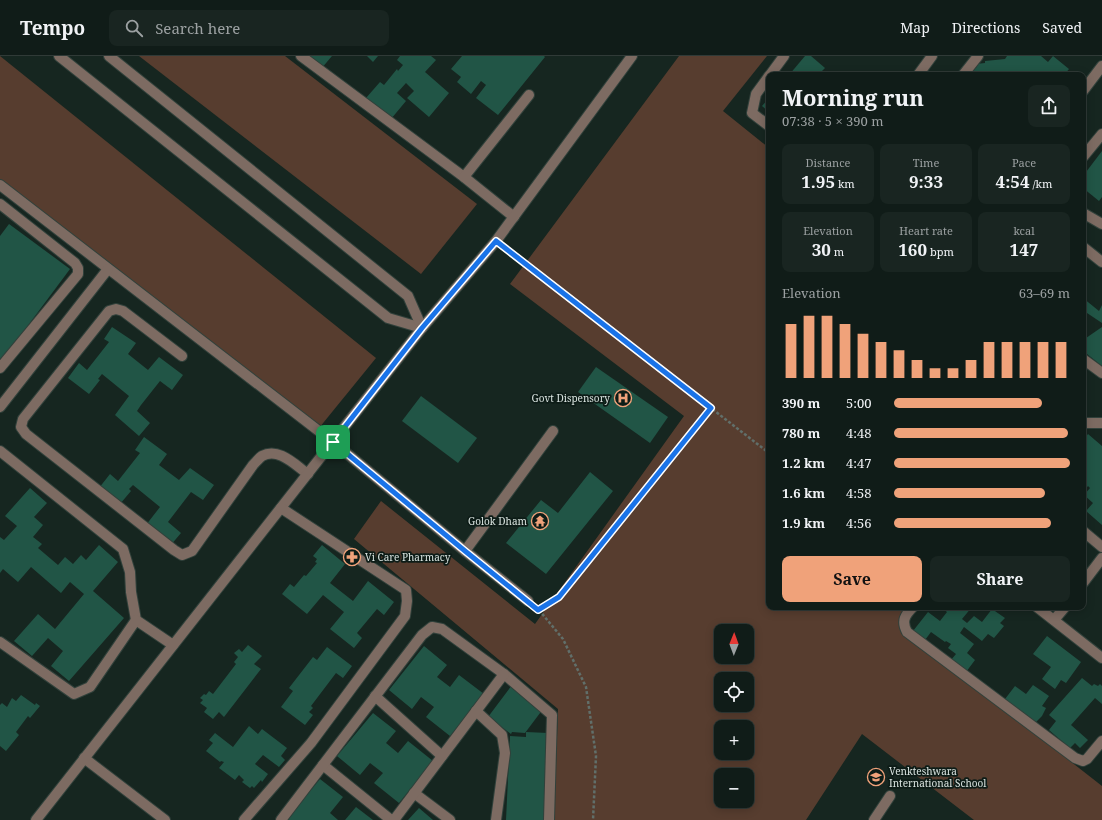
<!DOCTYPE html>
<html lang="en">
<head>
<meta charset="utf-8">
<style>
	:root { --surface:#101c18; --page:#192521; --text:#f1f3f6; --muted:#9ca1a2; --line:#303a37; --accent:#f0a27a }
	body { margin:0; font-family:"Noto Serif",serif; background:var(--page); color:var(--text); height:100vh; display:flex; flex-direction:column; font-size:15px; white-space:nowrap }
	* { box-sizing:border-box; margin:0 }
	p { font-size:13px; color:var(--muted) }
	.icon { flex:none; width:22px; height:22px; fill:none; stroke:currentColor; stroke-width:2; stroke-linecap:round; stroke-linejoin:round }
	.map { position:relative; flex:1; overflow:hidden }
	.sheet { position:absolute; left:766px; top:16px; width:320px; height:538px; display:flex; flex-direction:column; background:var(--surface); border-radius:8px; box-shadow:0 2px 10px #0003,0 0 0 1px var(--line) }
	.sheet>* { flex:none }
	.needle { width:26px; rotate:1deg }
	.buttons { position:absolute; left:714px; top:568px; display:grid; gap:8px }
	.buttons a { display:grid; place-items:center; width:40px; height:40px; border-radius:8px; background:var(--surface); box-shadow:0 2px 10px #0003,0 0 0 1px var(--line); font-size:20px }
	.pin { position:absolute; display:grid; place-items:center; width:34px; height:34px; color:#fff; margin:-17px; border-radius:8px; box-shadow:0 2px 6px #0006 }
	.round { display:grid; place-items:center; flex:none; width:42px; height:42px; border-radius:8px; background:var(--page) }
	.head { display:flex; align-items:center; justify-content:space-between; height:68px; padding:0 16px }
	h1 { font-size:22px; font-weight:700; line-height:30px }
	.metrics { display:grid; grid-template-columns:repeat(3,1fr); gap:6px; height:68px; padding:4px 16px }
	.metrics div { display:grid; align-content:center; border-radius:8px; background:var(--page); text-align:center }
	.metrics b { font-size:17px; font-weight:700 }
	.metrics small { font-size:11px; font-weight:400 }
	.metrics p { font-size:11px }
	.chart { height:112px; padding:8px 16px }
	.chart p { display:flex; justify-content:space-between }
	.chart svg { width:100%; height:72px; margin-top:4px; stroke:var(--accent); stroke-width:6 }
	.action { display:flex; gap:8px; margin-top:auto; padding:8px 16px }
	.action a { flex:1; height:46px; border-radius:8px; background:var(--accent); color:#111; font-size:16px; font-weight:700; line-height:46px; text-align:center }
	.action a+a { background:var(--page); color:var(--text) }
	ul { padding:0 16px; list-style:none; font-size:13px }
	li { display:grid; grid-template-columns:64px 48px 1fr; align-items:center; height:30px }
	li i { height:10px; border-radius:5px; background:var(--accent) }
	header { display:flex; align-items:center; gap:24px; box-sizing:border-box; height:56px; padding:0 20px; background:var(--surface); border-bottom:1px solid var(--line) }
	header strong { font-size:19px }
	nav { display:flex; gap:22px; margin-inline-start:auto; font-size:14px }
	.search { width:280px; height:36px; background:var(--page); display:flex; align-items:center; gap:10px; box-sizing:border-box; padding:0 14px; border-radius:8px; color:var(--muted); font-size:15px }
	.map>svg:first-child { display:block }
	.green { fill:#573d2f; fill-rule:evenodd }
	.building { fill:#215546 }
	.lines { fill:none; stroke-linecap:round; stroke-linejoin:round }
	.minor-casing { stroke:#31413b; stroke-width:12 }
	.path { stroke:#616f6a; stroke-width:2.5; stroke-dasharray:3 2; stroke-linecap:butt }
	.minor { stroke:#7d6b62; stroke-width:10 }
	.route-casing { stroke:#fff; stroke-width:8 }
	.route { stroke:#1a73e8; stroke-width:5 }
	.labels { text-anchor:middle; stroke-width:3.5; stroke-linejoin:round; paint-order:stroke }
	.poi-label { font-size:10px; fill:#dae4e0; stroke:#0d1c17; text-anchor:end }
</style>
</head>
<body>
<header>
<strong>Tempo</strong>
<div class="search"><svg class="icon" aria-label="search" viewBox="0 0 24 24"><circle cx="10" cy="10" r="6"/><path d="M15 15l6 6"/></svg>Search here</div>
<nav><a>Map</a><a>Directions</a><a>Saved</a></nav>
</header>
<div class="map">
<svg width="1102" height="764" viewBox="0 0 1102 764">
	<rect width="100%" height="100%" fill="#162620"/>
	<g class="green">
		<polygon points="0,0 376,302 315,377 0,125"/>
		<polygon points="139,0 285,0 477,148 421,218"/>
		<path d="M679 0H767L723 55 769 92V551H916L900 572 1102 730V764H974L862 678 806 764H554L558 653 354 483 381 445 535 568 684 360 510 228ZM721 575H747V601H721ZM721 623H747V649H721ZM721 671H747V697H721ZM721 719H747V745H721Z"/>
	</g>
	<g class="building">
		<polygon points="307,0 332,0 321,13"/>
		<polygon points="367,0 378,0 373,6"/>
		<polygon points="400,0 431,0 436,4 425,16 449,37 429,61 407,42 414,35 406,27 397,37 406,45 391,63 366,42 380,26 384,29 397,13 398,15 403,9 397,4"/>
		<polygon points="462,0 544,0 545,1 498,59 476,42 486,29 481,25 471,38 457,26 461,21 451,13"/>
		<polygon points="805,0 811,0 825,12 818,19 789,19"/>
		<polygon points="1007,0 1041,0 1048,6 1053,0 1069,13 1065,18 1066,19 973,19 973,12 977,11 976,8 985,7 985,5 1005,3"/>
		<polygon points="769,42 769,56 762,50"/>
		<polygon points="1102,95 1102,141 1099,145 1083,132 1083,120"/>
		<polygon points="9,168 70,213 0,307 0,180"/>
		<polygon points="1083,242 1099,255 1102,249 1102,267 1087,257 1083,262"/>
		<polygon points="112,271 136,287 128,298 148,314 159,301 183,319 172,334 160,325 141,349 137,355 150,367 139,380 115,359 129,340 102,318 98,323 100,324 89,338 68,322 79,307 87,314 109,286 104,283"/>
		<polygon points="1102,271 1102,310 1087,298 1085,289 1086,282"/>
		<polygon points="596,311 668,361 650,387 578,336"/>
		<polygon points="421,340 477,382 458,407 402,365"/>
		<polygon points="1088,378 1102,390 1102,469 1086,455 1093,447 1084,439 1090,432 1088,430 1083,436 1083,410 1085,408 1083,406 1083,384"/>
		<polygon points="144,381 167,398 159,409 179,424 190,412 214,429 203,444 191,436 168,466 181,477 170,490 146,469 160,451 133,429 129,433 131,435 120,448 99,432 110,418 118,425 140,397 135,394"/>
		<polygon points="590,416 613,435 546,518 506,487 541,444 558,457"/>
		<polygon points="30,432 47,447 34,461 43,469 33,481 42,488 38,492 58,509 65,501 73,508 81,499 86,504 99,489 118,506 93,535 124,562 69,625 51,610 63,595 48,582 32,600 14,585 38,558 55,573 84,538 70,526 61,537 31,511 18,526 3,513 0,517 0,481 4,484 17,470 5,460"/>
		<polygon points="322,489 345,508 330,527 353,545 368,525 394,546 384,559 377,553 357,577 362,582 354,592 330,573 344,556 323,539 307,558 282,538 290,528 294,531 304,519 306,520 317,507 315,506 317,503 313,500"/>
		<polygon points="941,551 972,551 962,563 967,567 974,560 982,566 992,553 1005,562 1000,567 1004,570 994,582 988,578 982,585 964,571 960,577 974,588 967,597 975,604 966,616 951,604 956,598 948,592 951,588 946,585 945,586 931,576 925,584 913,575 928,556 940,565 947,556"/>
		<polygon points="1047,580 1081,606 1066,627 1061,624 1055,633 1042,623 1051,611 1033,598"/>
		<polygon points="248,589 262,600 254,608 261,613 224,661 219,656 213,663 204,656 207,652 200,647 203,644 200,642 204,638 206,639 209,635 213,638 236,608 234,606 238,601 234,597 239,593 242,596"/>
		<polygon points="424,590 447,609 437,621 450,631 459,619 484,638 450,680 426,661 434,651 421,641 412,653 389,634"/>
		<polygon points="327,591 352,610 343,622 336,617 311,650 313,652 309,656 313,659 305,669 281,651 293,635 289,632 313,601 317,604"/>
		<polygon points="1082,622 1092,630 1094,628 1098,630 1100,628 1102,630 1102,648 1095,642 1071,669 1088,684 1080,692 1075,687 1070,692 1049,674 1056,665 1049,659"/>
		<polygon points="512,629 543,653 525,677 512,676 511,678 488,661"/>
		<polygon points="1033,629 1049,640 1042,650 1046,652 1042,660 1036,666 1005,643 1015,630 1026,638"/>
		<polygon points="21,639 35,649 36,647 40,650 30,662 28,660 16,676 19,679 6,695 0,690 0,649 2,647 7,651 12,642 16,645"/>
		<polygon points="373,657 396,675 386,687 398,697 408,685 433,705 399,747 374,727 383,717 370,707 360,719 337,700"/>
		<polygon points="249,670 258,678 262,673 287,692 281,700 285,704 279,711 263,699 255,708 268,718 262,726 261,724 254,732 252,730 250,732 242,726 244,724 239,719 235,724 219,712 224,706 221,705 220,706 206,695 213,687 209,684 215,677 233,691"/>
		<polygon points="526,676 548,677 544,764 506,764 510,680 526,681"/>
		<polygon points="320,723 343,741 330,757 338,764 286,764"/>
		<polygon points="356,751 373,764 345,764"/>
		<polygon points="419,752 433,764 408,764"/>
	</g>
	<g class="lines">
		<g class="minor-casing">
			<g id="minor">
				<polyline points="59,0 388,262 422,272"/>
				<polyline points="109,0 408,240 422,272"/>
				<polyline points="301,0 464,121"/>
				<polyline points="770,19 784,0"/>
				<polyline points="918,19 932,0"/>
				<polyline points="963,19 978,0"/>
				<polyline points="769,20 756,38 752,57 769,70"/>
				<polyline points="1083,35 1102,10"/>
				<polyline points="1083,101 1102,78"/>
				<polyline points="0,129 333,386 465,495 528,545"/>
				<polyline points="0,148 75,207 78,212 78,218 0,312"/>
				<polyline points="1083,157 1102,168"/>
				<polyline points="514,161 464,121 529,39"/>
				<polyline points="1083,191 1102,206"/>
				<path d="M182 300 123 255 116 253 109 255 23 363 21 371 26 378 174 494 182 499 192 495 253 409C256 406 259 402 262 400 279 391 295 409 308 418"/>
				<polyline points="1083,303 1102,317"/>
				<polyline points="0,351 108,213"/>
				<polyline points="1083,367 1102,367"/>
				<polyline points="0,395 123,493 130,516 131,536 136,564 173,589"/>
				<polyline points="1083,475 1102,491"/>
				<polyline points="465,495 553,375"/>
				<polyline points="1083,527 1102,502"/>
				<path d="M913 551C905 559 901 565 907 576L1075 702 1083 705 1087 703 1102 685"/>
				<polyline points="1037,551 1102,602"/>
				<polyline points="1054,564 1065,551"/>
				<polyline points="0,586 74,638 90,631 136,564"/>
				<polyline points="375,640 442,700"/>
				<polyline points="476,655 502,679 505,697 496,764"/>
				<polyline points="84,702 165,764"/>
				<polyline points="323,709 391,764"/>
				<polyline points="414,737 450,764"/>
				<polyline points="36,764 422,272 496,185 632,0"/>
				<polyline points="244,764 311,687 405,560 407,545 406,534 281,452"/>
				<polyline points="281,764 422,579 432,571 442,573 504,618 552,659 549,764"/>
				<polyline points="394,764 504,618"/>
				<polyline points="874,764 890,740"/>
			</g>
		</g>
		<g class="path">
			<polyline points="507,194 769,397"/>
			<polyline points="541,552 559,541 711,352"/>
			<polyline points="539,554 563,583 586,631 596,700 593,764"/>
		</g>
		<use href="#minor" class="minor"/>
	</g>
	<g class="lines">
		<g class="route-casing">
			<polygon id="route" points="496,185 711,352 559,541 538,554 465,495 333,386 422,272"/>
		</g>
		<use href="#route" class="route"/>
	</g>
	<defs>
		<g id="hospital-ring" transform="scale(0.9)"><circle r="9.5" fill="#0d1c17" stroke="#f0a27a" stroke-width="1.5"/><path d="M-5-5h3v3.5h4V-5h3V5h-3V1.5h-4V5h-3Z" fill="#f0a27a"/></g>
		<g id="temple-ring" transform="scale(0.9)"><circle r="9.5" fill="#0d1c17" stroke="#f0a27a" stroke-width="1.5"/><path d="M0-6L5-2H3V0L6.5 2.5H4V6H1.5V3h-3V6H-4V2.5H-6.5L-3 0V-2H-5Z" fill="#f0a27a"/></g>
		<g id="pharmacy-ring" transform="scale(0.9)"><circle r="9.5" fill="#0d1c17" stroke="#f0a27a" stroke-width="1.5"/><path d="M-2-6h4v4h4v4h-4v4h-4v-4h-4v-4h4Z" fill="#f0a27a"/></g>
		<g id="school-ring" transform="scale(0.9)"><circle r="9.5" fill="#0d1c17" stroke="#f0a27a" stroke-width="1.5"/><path d="M0-5L7-2L0 1L-7-2ZM-4 1L0 2.5L4 1V4Q0 6-4 4Z" fill="#f0a27a"/></g>
	</defs>
	<g fill-rule="evenodd">
		<use href="#hospital-ring" x="623" y="342"/>
		<use href="#temple-ring" x="540" y="465"/>
		<use href="#pharmacy-ring" x="352" y="501"/>
		<use href="#school-ring" x="876" y="721"/>
	</g>
	<g class="labels">
		<g class="poi-label">
			<text x="610" y="346">Govt Dispensory</text>
			<text x="527" y="469">Golok Dham</text>
			<text x="365" y="505" text-anchor="start">Vi Care Pharmacy</text>
			<text x="889" y="719" text-anchor="start">Venkteshwara<tspan x="889" dy="12">International School</tspan></text>
		</g>
	</g>
</svg>
<div class="buttons">
<a><svg class="needle" viewBox="-14 -14 28 28"><path d="M0-13l5 13h-10z" fill="#e53935"/><path d="M0 13l5-13h-10z" fill="#9ca1a2"/></svg></a>
<a><svg class="icon" aria-label="locate" viewBox="0 0 24 24"><circle cx="12" cy="12" r="6"/><path d="M12 2v4M12 18v4M2 12h4M18 12h4"/></svg></a>
<a>+</a>
<a>−</a>
</div>
<div class="pin" style="left:333px;top:386px;background:#1e9e55"><svg class="icon" aria-label="arrive" viewBox="0 0 24 24"><path d="M6 21V4h12l-3 4 3 4H6"/></svg></div>
<section class="sheet">
<div class="head"><div><h1>Morning run</h1><p>07:38 · 5 × 390 m</p></div><a class="round"><svg class="icon" aria-label="share" viewBox="0 0 24 24"><path d="M12 15V3M7 8l5-5 5 5M5 13v7h14v-7"/></svg></a></div>
<div class="metrics">
<div><p>Distance</p><b>1.95<small> km</small></b></div>
<div><p>Time</p><b>9:33</b></div>
<div><p>Pace</p><b>4:54<small> /km</small></b></div>
</div>
<div class="metrics">
<div><p>Elevation</p><b>30<small> m</small></b></div>
<div><p>Heart rate</p><b>160<small> bpm</small></b></div>
<div><p>kcal</p><b>147</b></div>
</div>
<div class="chart"><p><span>Elevation</span>63–69 m</p>
<svg viewBox="0 0 160 44" preserveAspectRatio="none"><path d="M5 44V11M15 44V6M25 44V6M35 44V11M45 44V17M55 44V22M65 44V27M75 44V33M85 44V38M95 44V38M105 44V33M115 44V22M125 44V22M135 44V22M145 44V22M155 44V22"/></svg>
</div>
<ul>
<li><b>390 m</b>5:00<i style="width:84%"></i></li>
<li><b>780 m</b>4:48<i style="width:99%"></i></li>
<li><b>1.2 km</b>4:47<i style="width:100%"></i></li>
<li><b>1.6 km</b>4:58<i style="width:86%"></i></li>
<li><b>1.9 km</b>4:56<i style="width:89%"></i></li>
</ul>
<div class="action"><a>Save</a><a>Share</a></div>
</section>
</div>
</body>
</html>
